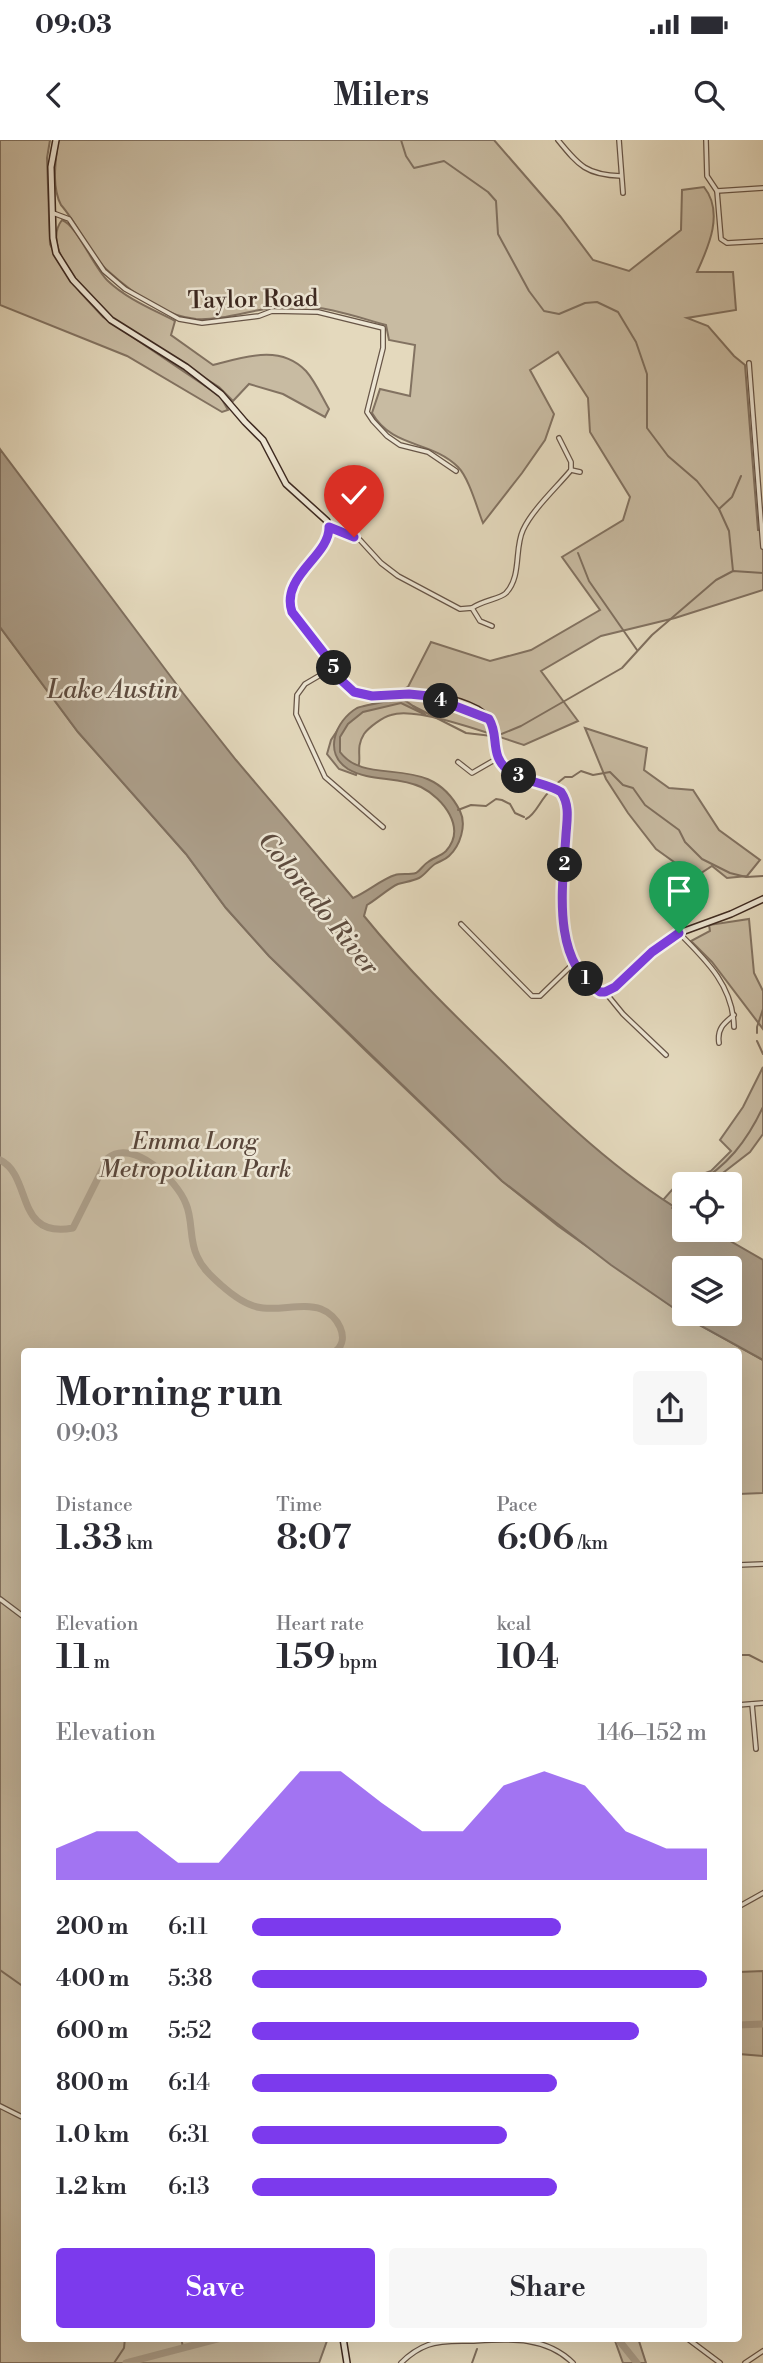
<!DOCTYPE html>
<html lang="en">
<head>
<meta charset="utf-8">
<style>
	:root { --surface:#fff; --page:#f7f7f7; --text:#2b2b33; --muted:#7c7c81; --accent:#7c3aed }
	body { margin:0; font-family:"Libre Bodoni",serif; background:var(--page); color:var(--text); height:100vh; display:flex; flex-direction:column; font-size:26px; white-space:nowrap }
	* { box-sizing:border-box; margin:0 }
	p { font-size:23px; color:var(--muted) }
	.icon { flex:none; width:38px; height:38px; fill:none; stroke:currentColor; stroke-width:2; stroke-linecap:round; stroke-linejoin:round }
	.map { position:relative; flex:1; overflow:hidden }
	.drawer { position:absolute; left:21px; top:1208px; width:721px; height:994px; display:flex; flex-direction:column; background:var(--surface); border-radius:7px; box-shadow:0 7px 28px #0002 }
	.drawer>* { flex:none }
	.tools { position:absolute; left:672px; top:1032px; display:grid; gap:14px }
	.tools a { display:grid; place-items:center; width:70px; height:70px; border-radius:7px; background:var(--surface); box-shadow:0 7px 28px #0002; font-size:35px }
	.pin { position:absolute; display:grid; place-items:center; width:60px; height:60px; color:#fff; margin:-72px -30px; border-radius:50% 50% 50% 0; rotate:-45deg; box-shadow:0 0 7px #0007 }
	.pin .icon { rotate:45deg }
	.km { position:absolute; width:35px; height:35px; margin:-18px; border-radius:50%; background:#222; color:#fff; font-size:19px; line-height:35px; text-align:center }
	.round { display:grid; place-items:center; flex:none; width:74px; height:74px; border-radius:7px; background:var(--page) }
	.head { display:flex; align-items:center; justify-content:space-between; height:119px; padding:0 35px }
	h1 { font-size:38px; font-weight:600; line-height:52px }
	.stats { display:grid; grid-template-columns:repeat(3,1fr); gap:10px; height:119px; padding:7px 35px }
	.stats div { display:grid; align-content:center }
	.stats b { font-size:35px; font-weight:600 }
	.stats small { font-size:19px; font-weight:400 }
	.stats p { font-size:19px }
	.chart { height:196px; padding:14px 35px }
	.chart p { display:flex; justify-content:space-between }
	.chart svg { width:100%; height:126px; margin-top:7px; fill:var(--accent); opacity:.7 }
	.primary-button { display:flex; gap:14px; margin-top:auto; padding:14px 35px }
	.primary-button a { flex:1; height:80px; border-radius:7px; background:var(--accent); color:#fff; font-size:28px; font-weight:600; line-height:80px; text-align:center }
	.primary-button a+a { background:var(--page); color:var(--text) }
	ul { padding:0 35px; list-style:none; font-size:23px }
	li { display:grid; grid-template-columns:112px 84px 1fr; align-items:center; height:52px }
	li i { height:18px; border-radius:9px; background:var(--accent) }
	.status { display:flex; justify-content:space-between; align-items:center; height:49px; padding:0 35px; background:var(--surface); direction:ltr }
	.status svg { height:19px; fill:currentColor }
	header { display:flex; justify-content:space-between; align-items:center; height:91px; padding:0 35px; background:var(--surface); font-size:32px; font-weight:600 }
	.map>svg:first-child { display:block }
	.green { fill:#c8bba2; stroke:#827261; stroke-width:2 }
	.water { fill:#ab9d88; stroke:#7f6f5e; stroke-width:2; fill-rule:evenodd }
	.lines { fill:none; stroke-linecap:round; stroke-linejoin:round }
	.stream { stroke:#7f6f5e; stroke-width:2 }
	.river { stroke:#ab9d88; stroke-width:7 }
	.street-casing { stroke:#675547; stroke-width:6 }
	.secondary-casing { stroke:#3d2920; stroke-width:8 }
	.street { stroke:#ede6d4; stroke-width:3.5 }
	.secondary { stroke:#ede6d4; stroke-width:5 }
	.route-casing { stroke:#fff; stroke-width:14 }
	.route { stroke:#7c3aed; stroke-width:9 }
	.labels { text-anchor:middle; stroke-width:5; stroke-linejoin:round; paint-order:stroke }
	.street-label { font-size:24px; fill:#3d2920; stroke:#ede6d4 }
	.park-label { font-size:24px; font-style:italic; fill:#59463a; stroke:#ede6d4 }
	.water-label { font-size:26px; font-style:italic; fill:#5e4c3f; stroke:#ede6d4 }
</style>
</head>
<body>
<div class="status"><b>09:03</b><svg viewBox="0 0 49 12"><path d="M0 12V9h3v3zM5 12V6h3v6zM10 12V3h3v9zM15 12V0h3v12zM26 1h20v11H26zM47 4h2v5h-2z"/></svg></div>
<header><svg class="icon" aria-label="back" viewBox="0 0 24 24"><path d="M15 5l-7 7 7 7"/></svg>Milers<svg class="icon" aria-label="search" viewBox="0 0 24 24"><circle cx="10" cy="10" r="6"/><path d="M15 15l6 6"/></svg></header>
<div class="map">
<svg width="763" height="2223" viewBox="0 0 763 2223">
	<rect width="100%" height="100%" fill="#e4d9bd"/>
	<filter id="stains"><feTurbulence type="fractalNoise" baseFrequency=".00286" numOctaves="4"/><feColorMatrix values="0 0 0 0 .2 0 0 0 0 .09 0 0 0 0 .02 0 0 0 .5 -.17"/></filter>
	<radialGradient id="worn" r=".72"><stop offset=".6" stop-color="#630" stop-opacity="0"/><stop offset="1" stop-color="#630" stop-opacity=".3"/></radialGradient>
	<g class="green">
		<polygon points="0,0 50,0 47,18 50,104 57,119 80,152 103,177 220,256 228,270 222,272 127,216 0,165"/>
		<path d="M58 0H494L560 76 593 120 629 131 681 90 682 50 704 47C724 72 709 106 697 132H733L736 170 687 178 708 186 734 216 745 225 758 390H763V450L675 478 601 496 541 531 578 581 524 605C495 596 418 566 391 575 383 577 369 587 364 594 354 610 364 619 356 635L339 629 327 614 331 600 341 585 362 569 408 547 431 502 490 521 531 510 600 470 562 417 623 380 630 357 590 292 588 258 558 212 530 230 554 274 545 300 522 333 483 383C477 368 469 338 458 327 431 300 393 309 372 273L380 249 410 256 415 205 389 200 386 185C357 177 326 166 296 166 263 165 227 181 196 179 164 176 130 151 107 130 90 115 78 84 61 65 51 46 56 20 58 0Z"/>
		<path d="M62 80C77 85 93 127 108 141 127 159 152 169 175 181L171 195 213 225C245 217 280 204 306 231 315 241 322 257 329 269L325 277 283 254 249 244 233 261 219 247C185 225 148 205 115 180 93 163 39 109 62 80Z"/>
		<polygon points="0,487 78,592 186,714 226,768 269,816 367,912 502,1041 558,1086 694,1182 763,1220 763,1353 739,1354 738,1211 24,1211 24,2198 328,2198 319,2223 0,2223"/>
		<polygon points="585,588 647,608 644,630 669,648 693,650 719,690 760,720 747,736 727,738 712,726 695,737 656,709 628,673 606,639"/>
		<polygon points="749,779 754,833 763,851 763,889 712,822 691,801 710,791 709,785"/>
		<polygon points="763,927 763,994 750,1012 719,1036 712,1045 684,1045 684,1073 663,1060 678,1043 711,1031 731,1011 720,1000 743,967"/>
		<polygon points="763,1831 763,1916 739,1914 739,1832"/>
		<polygon points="614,2198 638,2198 646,2223 623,2223"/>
	</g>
	<path class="water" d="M0 309 183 553 236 620 353 758C367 752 382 739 395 735 401 733 409 735 416 733 421 730 423 725 428 722 433 718 441 716 446 711 467 688 443 658 421 647 398 636 370 642 348 629 323 613 335 581 357 568 361 566 398 559 403 559L426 575 401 563 363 572 348 584 340 597V612C368 649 429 610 460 671 467 685 460 706 449 716 445 720 440 721 435 724 429 728 425 735 419 738 413 741 405 742 398 744 389 748 377 759 367 765L364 776C407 829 455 876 504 923 560 978 617 1032 684 1073V1090H711L763 1120V1220L694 1182 611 1125 502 1041 269 816 226 768 186 714 78 592 0 487ZM684 1129H730V1174H684Z"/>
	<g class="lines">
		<g class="stream">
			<polyline points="401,0 406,16 414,28 444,21 488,52 496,61 498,94 529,151 544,171 559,174 585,163 597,162 618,172 636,202 647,234 647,288 668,316 697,341 719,369 729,391 733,431"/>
			<polyline points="719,369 732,357 741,336"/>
			<polyline points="578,413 589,441 637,510"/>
			<polyline points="413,566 466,593 492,596"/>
			<polyline points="499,595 521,586 622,528 652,495 716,440 733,431 763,433"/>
			<polyline points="555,645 565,637 572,637 581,631 593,635 610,632 623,645 633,648 645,665 679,690 685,702 702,719 730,733 746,737 763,736"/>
			<polyline points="458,670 471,665 486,666 496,659 502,660 510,664 515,673 524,677"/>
			<path d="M526 679C536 675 541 658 550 651"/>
			<polyline points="757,893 757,887 763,869"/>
			<polyline points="757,901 763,914"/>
			<path d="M694 1045C727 1027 747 1001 763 967"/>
			<polyline points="672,1068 684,1053"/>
			<polyline points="738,1515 749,1515 763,1522"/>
			<polyline points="0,1830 24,1847"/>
			<polyline points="181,2198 183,2207"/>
			<polyline points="114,2223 124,2208 125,2198"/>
			<polyline points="472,2223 477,2209"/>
		</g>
		<g class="river">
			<path d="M0 1020C33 1036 14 1099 73 1088L108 1018C133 998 177 1040 186 1064 193 1080 189 1100 197 1116 202 1128 211 1136 221 1145 230 1153 244 1164 257 1167 277 1172 302 1162 321 1169 337 1175 351 1198 336 1211"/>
			<polyline points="738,1885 763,1884"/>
			<polyline points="617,2198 637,2223"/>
			<polyline points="126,2223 221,2198"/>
		</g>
		<g class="street-casing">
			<g id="street">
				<path d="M558 0C579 26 587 35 621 36"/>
				<polyline points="619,0 623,53"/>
				<polyline points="706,0 707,36 717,51 721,99 727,103 763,101"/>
				<polyline points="717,51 763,48"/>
				<polyline points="53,73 69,79 104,131 125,149 179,179 202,183 259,176 272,171 318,172 383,188 383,208 367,272 373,281 387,296 400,305 428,312 456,331"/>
				<polyline points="749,223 763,407"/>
				<polyline points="571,330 580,332"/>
				<polyline points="329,387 360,400 381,423 398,436 460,469 472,468 480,481 492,486"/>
				<path d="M472 468C484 460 500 459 506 453 522 436 514 409 523 390 532 370 557 347 571 330V322L559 298"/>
				<polyline points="334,527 305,544 297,555 296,574 325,637 383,687"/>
				<polyline points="458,622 472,633 498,618"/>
				<polyline points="461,784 532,856 540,856 574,823"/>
				<path d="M679 793C707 821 733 846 734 887"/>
				<polyline points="605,852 623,874 666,915"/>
				<path d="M719 903C717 889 723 884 734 875"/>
				<polyline points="738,1425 763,1424"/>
				<polyline points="0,1459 24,1477"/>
				<polyline points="752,1564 756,1609"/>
				<polyline points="738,1565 763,1563"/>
				<polyline points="738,1767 763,1753"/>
				<polyline points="0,1966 24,1978"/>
				<polyline points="680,2198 688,2199 720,2223"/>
				<path d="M401 2223C409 2215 417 2209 428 2205 441 2200 457 2201 471 2201 507 2199 545 2195 573 2223"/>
				<polyline points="745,2223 763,2211"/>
			</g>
		</g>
		<g class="secondary-casing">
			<g id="secondary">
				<path d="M56 0 51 27 53 98 56 113 73 140 111 180 186 227 221 254 245 282 263 300 286 344 327 381 328 396C315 420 276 449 296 479 305 492 317 504 327 516 337 531 343 550 362 555 374 558 387 555 399 554 424 553 455 557 477 569 503 585 488 616 511 632 529 644 562 642 567 666 565 704 557 779 569 814 574 828 587 844 600 852H605L615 847 652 812 679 793 731 774 763 759"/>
				<polyline points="439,560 485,578"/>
				<polyline points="343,2198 347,2223"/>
			</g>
		</g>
		<use href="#street" class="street"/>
		<use href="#secondary" class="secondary"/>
	</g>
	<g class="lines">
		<g class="route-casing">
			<path id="route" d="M354 397 329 387C330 416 280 436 292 472L327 517 341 540 354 552 372 556 409 554 429 556 489 579C497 592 493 604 498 617 508 642 542 640 561 652 570 665 567 680 566 694 563 744 550 820 600 852H605L615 847 652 812 679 793"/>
		</g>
		<use href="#route" class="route"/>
	</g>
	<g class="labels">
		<g class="street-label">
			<text transform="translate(253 159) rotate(-1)" y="8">Taylor Road</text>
		</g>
		<g class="park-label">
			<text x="195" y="1009">Emma Long<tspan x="195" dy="28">Metropolitan Park</tspan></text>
		</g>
		<g class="water-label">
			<text x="113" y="558">Lake Austin</text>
			<text transform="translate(319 763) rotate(51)" y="9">Colorado River</text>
		</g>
	</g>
	<rect width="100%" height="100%" filter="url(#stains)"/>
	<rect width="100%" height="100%" fill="url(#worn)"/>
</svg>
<div class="tools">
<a><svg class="icon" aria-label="locate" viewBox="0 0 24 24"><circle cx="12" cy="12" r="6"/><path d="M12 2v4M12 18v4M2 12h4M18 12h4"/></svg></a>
<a><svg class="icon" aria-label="layers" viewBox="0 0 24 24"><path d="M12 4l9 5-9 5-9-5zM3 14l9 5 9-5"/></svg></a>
</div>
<div class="pin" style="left:679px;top:793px;background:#1e9e55"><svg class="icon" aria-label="arrive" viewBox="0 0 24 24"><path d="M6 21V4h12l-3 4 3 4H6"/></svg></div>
<div class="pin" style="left:354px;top:397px;background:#d93025"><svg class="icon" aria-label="check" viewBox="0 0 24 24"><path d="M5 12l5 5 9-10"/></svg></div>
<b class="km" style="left:586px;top:839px">1</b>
<b class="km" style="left:565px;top:725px">2</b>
<b class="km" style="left:519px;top:636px">3</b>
<b class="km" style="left:441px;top:561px">4</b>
<b class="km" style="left:334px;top:528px">5</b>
<section class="drawer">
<div class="head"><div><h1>Morning run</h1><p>09:03</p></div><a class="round"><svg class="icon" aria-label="share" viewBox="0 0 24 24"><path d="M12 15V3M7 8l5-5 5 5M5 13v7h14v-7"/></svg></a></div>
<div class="stats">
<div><p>Distance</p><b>1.33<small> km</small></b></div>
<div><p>Time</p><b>8:07</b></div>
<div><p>Pace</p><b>6:06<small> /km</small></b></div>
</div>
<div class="stats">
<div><p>Elevation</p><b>11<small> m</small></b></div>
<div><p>Heart rate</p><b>159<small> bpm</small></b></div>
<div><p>kcal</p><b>104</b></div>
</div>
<div class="chart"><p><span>Elevation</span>146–152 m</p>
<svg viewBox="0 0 160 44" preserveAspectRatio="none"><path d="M0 44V33L10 27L20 27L30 38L40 38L50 22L60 6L70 6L80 17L90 27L100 27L110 11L120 6L130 11L140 27L150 33L160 33V44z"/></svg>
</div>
<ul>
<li><b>200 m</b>6:11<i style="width:68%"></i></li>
<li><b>400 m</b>5:38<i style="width:100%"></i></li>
<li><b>600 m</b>5:52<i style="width:85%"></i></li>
<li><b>800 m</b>6:14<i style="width:67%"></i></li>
<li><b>1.0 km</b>6:31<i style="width:56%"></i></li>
<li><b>1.2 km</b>6:13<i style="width:67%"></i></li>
</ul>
<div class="primary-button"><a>Save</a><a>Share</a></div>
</section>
</div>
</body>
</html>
